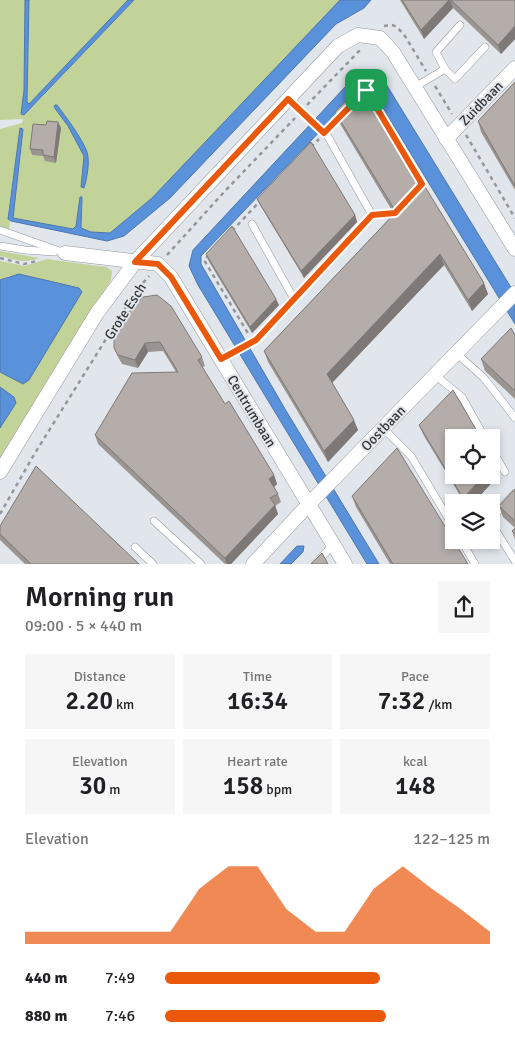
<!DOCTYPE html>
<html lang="en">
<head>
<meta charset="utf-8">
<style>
	:root { --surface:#fff; --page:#f6f6f6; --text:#202124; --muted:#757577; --accent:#ea580c }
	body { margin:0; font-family:Signika,sans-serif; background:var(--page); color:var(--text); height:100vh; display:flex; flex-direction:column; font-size:19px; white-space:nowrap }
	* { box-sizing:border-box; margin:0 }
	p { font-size:16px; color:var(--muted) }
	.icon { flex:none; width:28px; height:28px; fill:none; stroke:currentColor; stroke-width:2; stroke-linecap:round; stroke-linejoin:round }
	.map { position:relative; height:564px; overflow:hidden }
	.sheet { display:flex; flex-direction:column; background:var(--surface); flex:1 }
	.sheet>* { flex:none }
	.tools { position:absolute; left:445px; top:429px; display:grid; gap:10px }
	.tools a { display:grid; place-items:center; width:55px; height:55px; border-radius:0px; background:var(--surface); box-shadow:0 2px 8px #0003; font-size:25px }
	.pin { position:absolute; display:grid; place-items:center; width:42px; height:42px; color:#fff; margin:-21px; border-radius:10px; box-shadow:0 2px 8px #0006 }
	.round { display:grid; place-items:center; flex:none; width:52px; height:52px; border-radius:0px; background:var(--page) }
	.head { display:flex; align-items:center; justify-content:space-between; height:85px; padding:0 25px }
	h1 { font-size:28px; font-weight:600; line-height:38px }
	.stats { display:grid; grid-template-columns:repeat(3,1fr); gap:8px; height:85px; padding:5px 25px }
	.stats div { display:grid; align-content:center; border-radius:0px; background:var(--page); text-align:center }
	.stats b { font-size:25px; font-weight:600 }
	.stats small { font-size:14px; font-weight:400 }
	.stats p { font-size:14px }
	.chart { height:140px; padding:10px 25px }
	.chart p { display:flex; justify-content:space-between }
	.chart svg { width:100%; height:90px; margin-top:5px; fill:var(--accent); opacity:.7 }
	ul { padding:0 25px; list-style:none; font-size:16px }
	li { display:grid; grid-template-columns:80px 60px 1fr; align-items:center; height:38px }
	li i { height:12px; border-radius:6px; background:var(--accent) }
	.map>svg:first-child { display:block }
	.green { fill:#c2d399; fill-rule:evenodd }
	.water { fill:#5992db; stroke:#4e77aa }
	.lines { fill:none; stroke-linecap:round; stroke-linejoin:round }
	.service-casing { stroke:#92979c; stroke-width:8 }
	.minor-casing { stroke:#92979c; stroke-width:15 }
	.path { stroke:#94979c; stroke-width:2.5; stroke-dasharray:4 4; stroke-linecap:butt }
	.service { stroke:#fff; stroke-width:7 }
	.minor { stroke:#fff; stroke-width:14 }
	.wall { fill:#9b9591 }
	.shaded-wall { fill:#7e7976 }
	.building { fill:#b4ada9; stroke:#7e7976 }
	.route-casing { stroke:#fff; stroke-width:10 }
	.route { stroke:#ea580c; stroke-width:6 }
	.labels { text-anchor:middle; stroke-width:4; stroke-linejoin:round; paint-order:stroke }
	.street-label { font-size:14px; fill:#353739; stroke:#e1e6ec }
</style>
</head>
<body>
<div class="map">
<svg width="515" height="564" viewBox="0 0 515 564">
	<rect width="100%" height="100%" fill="#e1e6ec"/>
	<g class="green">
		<path d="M0 0H25L24 90 21 113 25 115 134 0H340L152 198 110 233 91 232 81 228 82 197H80L76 226 73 229 13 218 23 129 22 128H20L8 213V218L10 220 9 229 0 227V129L22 123 23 119 0 120ZM54 107 68 120 87 153 81 187 84 156 68 126Z"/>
		<polygon points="29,0 128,0 31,103 29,104 27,102"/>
		<path d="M0 251 39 258C23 264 17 260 0 256Z"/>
		<polygon points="47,259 106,267 112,271 111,280 0,462 0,428 16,403 14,396 0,387 0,372 23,384 10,276 0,280 0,261 25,266"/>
	</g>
	<g class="water">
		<polygon points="25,0 29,0 27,102 29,104 128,0 134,0 24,115 21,114 24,90"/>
		<polygon points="340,0 371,0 364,8 336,24 170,198 124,236 107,241 11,221 8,219 20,128 23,129 13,218 73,229 76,226 80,197 82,197 81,228 91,232 110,233 152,198"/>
		<polygon points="365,70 378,71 515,294 515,324 367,82 201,256 201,264 285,409 379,564 367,564 198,285 189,266 193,250 346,86"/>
		<path d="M55 105H57C66 117 82 138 87 152 90 162 87 178 84 188L81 187 84 156 68 126 54 107Z"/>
		<polygon points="19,274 79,288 82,292 29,380 23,384 0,372 0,280"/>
		<polygon points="0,387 14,397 16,403 0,428"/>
		<polygon points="297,546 304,546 303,552 291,564 280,564"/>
	</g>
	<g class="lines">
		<g class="service-casing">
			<g id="service">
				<polyline points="445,69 436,52 460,25"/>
				<polyline points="415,87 445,69 455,79 485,47"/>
				<polyline points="252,224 294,299"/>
				<polyline points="0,230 65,253"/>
				<polyline points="0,246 25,250 54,252"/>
				<polyline points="456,353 484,378 515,418"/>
				<polyline points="221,359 256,340 372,215 327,135 288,99"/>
				<polyline points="435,375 462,397 485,438"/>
				<polyline points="383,428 411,456 454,528"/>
				<polyline points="491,448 505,472"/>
				<polyline points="491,519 515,493"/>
				<polyline points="154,521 201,564"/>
				<polyline points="491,523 515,561"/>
				<polyline points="461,540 475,564"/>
				<polyline points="135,547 153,564"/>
				<polyline points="315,564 333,545"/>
			</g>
		</g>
		<g class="minor-casing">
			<g id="minor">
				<polyline points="446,139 515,68"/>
				<polyline points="65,253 158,264 171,277 345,564"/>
				<polyline points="0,472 97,313 135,262 338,46 358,35 380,38 393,52 515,249"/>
				<polyline points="253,564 309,504 515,293"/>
			</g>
		</g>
		<g class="path">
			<polyline points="384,26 392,25 397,27 405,36 426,71"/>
			<polyline points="435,86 452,114"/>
			<polyline points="364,91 366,90 377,109"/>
			<polyline points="307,105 360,50"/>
			<polyline points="331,126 340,117"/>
			<polyline points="466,135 515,218"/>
			<polyline points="311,147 319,139"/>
			<polyline points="381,214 395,212"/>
			<polyline points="232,231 261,200"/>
			<polyline points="167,255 225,191 295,118"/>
			<polyline points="209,255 204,260 249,335"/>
			<polyline points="0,258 24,264 37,261"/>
			<polyline points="0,514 35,453 136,291 149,276"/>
		</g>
		<use href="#service" class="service"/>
		<use href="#minor" class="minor"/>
	</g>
	<g class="wall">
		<polygon points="400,0 515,0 515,39 501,54 453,8 424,39"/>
		<polygon points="515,82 515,190 481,132 478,121"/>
		<polygon points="335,112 488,294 472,311 444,265 332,383 358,430 328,462 268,362 264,351 394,214 339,122"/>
		<polygon points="61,128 56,163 45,161 43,156 32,155 30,149"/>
		<polygon points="257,199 355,215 357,222 304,278 260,205"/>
		<polygon points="206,254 279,305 252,333 208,260"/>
		<polygon points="133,306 202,357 205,366 202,367 225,404 274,475 277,484 274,487 278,494 281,502 275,506 278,514 231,564 225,564 98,444 95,435 176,372 163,351 148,352 138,368 122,364 118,357 114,348"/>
		<polygon points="515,335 515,399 485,371 481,359"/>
		<polygon points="419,425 500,474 474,502 464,502 424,436"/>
		<polygon points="515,489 515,540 512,531 515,528 503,517 499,506"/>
		<polygon points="352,496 468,564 390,564 356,507"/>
		<polygon points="0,526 139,564 25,564 0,540"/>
	</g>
	<g class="shaded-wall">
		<polygon points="449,0 450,0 453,8 424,39 421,30"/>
		<polygon points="515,26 515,39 501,54 498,45"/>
		<polygon points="58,122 61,128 56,163 54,157"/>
		<polygon points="355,215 357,222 304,278 301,271"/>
		<polygon points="440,254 444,265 330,385 327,374"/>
		<polygon points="484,283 488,294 472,311 468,300"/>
		<polygon points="276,299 279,305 252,333 250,327"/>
		<polygon points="145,343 148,352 138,368 135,360"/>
		<polygon points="354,420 358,430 328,462 324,451"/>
		<polygon points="496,463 500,474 474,502 465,502 463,498 485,475 491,475 491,468"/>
		<polygon points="274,475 277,484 273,488 269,479"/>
		<polygon points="275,505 278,514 231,564 227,564 225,558"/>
	</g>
	<g class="building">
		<polygon points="402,0 449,0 421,30"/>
		<polygon points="451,0 515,0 515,26 498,45"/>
		<polygon points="515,82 515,186 478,121"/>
		<polygon points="362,84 484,283 468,300 440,254 327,374 354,420 324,451 264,351 396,212 335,112"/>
		<polygon points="47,121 58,122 54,157 43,155 43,150 30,149 33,124 46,125"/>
		<polygon points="311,142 355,215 301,271 257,199"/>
		<polygon points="232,226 276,299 250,327 206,254"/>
		<polygon points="157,295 171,306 202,357 198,360 225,404 229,401 274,475 269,479 278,494 270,498 275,505 225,558 95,435 132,373 178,372 160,342 145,343 135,360 118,355 114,348 114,338 133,306 143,297"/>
		<polygon points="511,328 515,335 515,391 481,359"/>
		<polygon points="453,390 481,438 454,438 454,475 485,475 463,498 419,425"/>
		<polygon points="397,448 468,564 393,564 352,496"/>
		<polygon points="491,455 496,463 491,468"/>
		<polygon points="36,466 139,564 31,564 0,534 0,526"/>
		<polygon points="515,489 515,521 499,506"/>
		<polygon points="515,528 515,534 512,531"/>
		<polygon points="322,553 328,564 311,564"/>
	</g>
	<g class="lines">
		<g class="route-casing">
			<polygon id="route" points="366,90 422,184 395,213 372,215 256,340 221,359 171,277 158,264 135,262 288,99 324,133"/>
		</g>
		<use href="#route" class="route"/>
	</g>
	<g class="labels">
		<g class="street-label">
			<text transform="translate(481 103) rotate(-46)" y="5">Zuidbaan</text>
			<text transform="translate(125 311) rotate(-57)" y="5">Grote Esch</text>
			<text transform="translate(252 411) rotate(59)" y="5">Centrumbaan</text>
			<text transform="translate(383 428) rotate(-46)" y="5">Oostbaan</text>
		</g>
	</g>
</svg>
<div class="tools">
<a><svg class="icon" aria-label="locate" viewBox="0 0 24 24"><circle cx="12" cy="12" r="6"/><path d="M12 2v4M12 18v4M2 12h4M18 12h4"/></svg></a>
<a><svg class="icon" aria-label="layers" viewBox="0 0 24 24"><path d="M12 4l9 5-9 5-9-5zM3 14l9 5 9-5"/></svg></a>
</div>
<div class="pin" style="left:366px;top:90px;background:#1e9e55"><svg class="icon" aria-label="arrive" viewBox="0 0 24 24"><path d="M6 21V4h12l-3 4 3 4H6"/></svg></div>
</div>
<section class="sheet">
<div class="head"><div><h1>Morning run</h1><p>09:00 · 5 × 440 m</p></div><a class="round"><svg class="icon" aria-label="share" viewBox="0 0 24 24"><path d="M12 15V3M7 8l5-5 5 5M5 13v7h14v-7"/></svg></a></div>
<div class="stats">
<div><p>Distance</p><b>2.20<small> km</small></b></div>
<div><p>Time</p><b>16:34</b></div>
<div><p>Pace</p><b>7:32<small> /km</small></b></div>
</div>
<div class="stats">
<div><p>Elevation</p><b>30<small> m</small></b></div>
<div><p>Heart rate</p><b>158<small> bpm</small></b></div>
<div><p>kcal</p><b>148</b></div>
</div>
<div class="chart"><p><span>Elevation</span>122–125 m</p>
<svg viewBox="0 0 160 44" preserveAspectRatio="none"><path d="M0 44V38L10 38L20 38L30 38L40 38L50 38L60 17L70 6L80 6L90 27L100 38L110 38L120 17L130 6L140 17L150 27L160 38V44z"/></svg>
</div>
<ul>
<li><b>440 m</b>7:49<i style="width:66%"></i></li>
<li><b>880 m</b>7:46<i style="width:68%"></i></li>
</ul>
</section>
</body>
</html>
